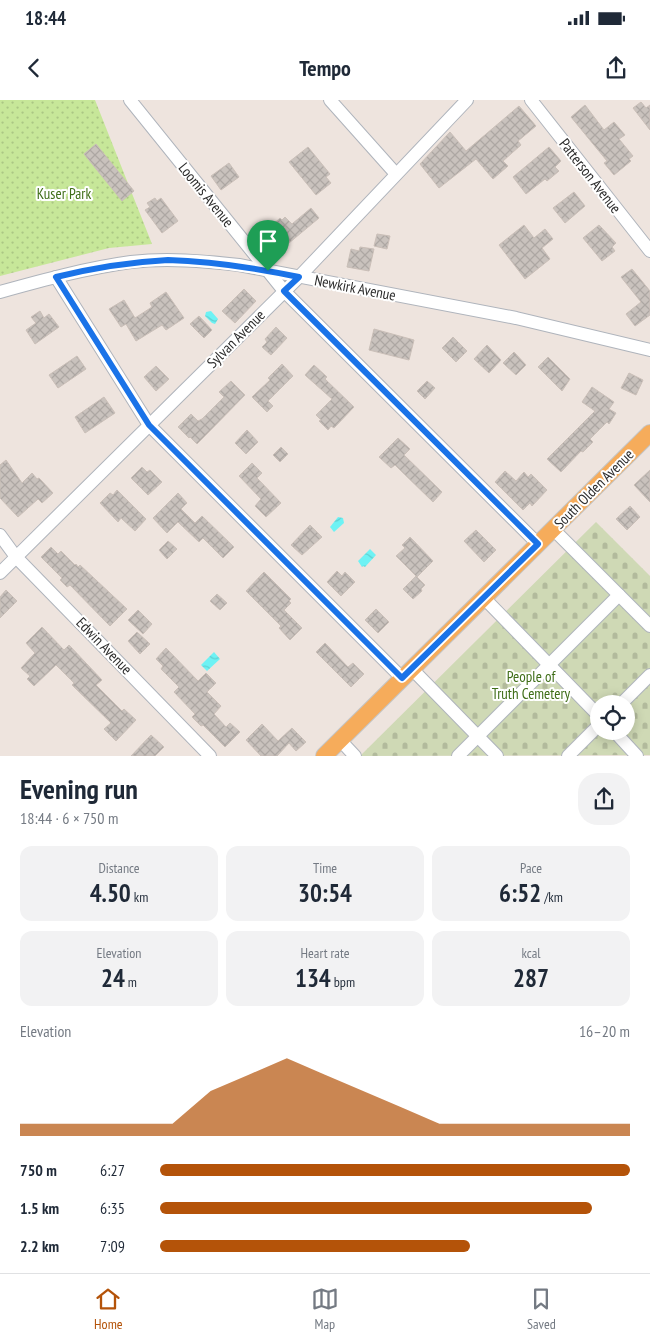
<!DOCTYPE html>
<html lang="en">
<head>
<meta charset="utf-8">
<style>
	:root { --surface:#fff; --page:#f2f2f3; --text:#1f2937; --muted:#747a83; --line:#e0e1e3; --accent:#b45309 }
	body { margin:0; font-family:"PT Sans Narrow",sans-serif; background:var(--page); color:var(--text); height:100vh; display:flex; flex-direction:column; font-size:19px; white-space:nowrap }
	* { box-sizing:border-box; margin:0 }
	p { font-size:16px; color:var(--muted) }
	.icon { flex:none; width:28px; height:28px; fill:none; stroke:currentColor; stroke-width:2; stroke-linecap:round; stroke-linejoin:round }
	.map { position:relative; height:656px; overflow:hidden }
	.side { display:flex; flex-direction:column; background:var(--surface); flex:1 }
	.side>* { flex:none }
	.tools { position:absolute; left:590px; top:595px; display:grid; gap:10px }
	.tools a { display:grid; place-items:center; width:45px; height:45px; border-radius:50%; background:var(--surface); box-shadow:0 2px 12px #0003; font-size:25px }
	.pin { position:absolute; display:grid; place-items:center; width:42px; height:42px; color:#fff; margin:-51px -21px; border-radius:50% 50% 50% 0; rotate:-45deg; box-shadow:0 0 5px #0007 }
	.pin .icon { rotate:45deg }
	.round { display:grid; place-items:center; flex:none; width:52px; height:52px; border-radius:20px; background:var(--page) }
	.head { display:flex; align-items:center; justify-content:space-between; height:85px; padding:0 20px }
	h1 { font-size:28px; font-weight:800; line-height:38px }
	.metrics { display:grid; grid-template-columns:repeat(3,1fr); gap:8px; height:85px; padding:5px 20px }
	.metrics div { display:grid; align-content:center; border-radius:12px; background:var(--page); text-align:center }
	.metrics b { font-size:25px; font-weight:800 }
	.metrics small { font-size:14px; font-weight:400 }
	.metrics p { font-size:14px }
	.chart { height:140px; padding:10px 20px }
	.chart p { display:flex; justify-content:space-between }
	.chart svg { width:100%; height:90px; margin-top:5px; fill:var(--accent); opacity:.7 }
	ul { padding:0 20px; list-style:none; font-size:16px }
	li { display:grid; grid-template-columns:80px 60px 1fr; align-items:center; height:38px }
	li i { height:12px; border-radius:6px; background:var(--accent) }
	.status { display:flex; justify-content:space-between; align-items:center; height:35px; padding:0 25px; background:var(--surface); direction:ltr }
	.status svg { height:14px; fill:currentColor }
	header { display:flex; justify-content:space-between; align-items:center; height:65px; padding:0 20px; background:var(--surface); font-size:22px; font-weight:800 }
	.tab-bar { display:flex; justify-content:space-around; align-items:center; height:70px; border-top:1px solid var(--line); background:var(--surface); font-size:14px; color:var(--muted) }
	.tab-bar a { display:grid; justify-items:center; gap:2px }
	.tab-bar .current { color:var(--accent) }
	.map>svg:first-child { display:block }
	.cemetery { fill:url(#cemetery-stones); fill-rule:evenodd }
	.park { fill:url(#park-dots) }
	.water { fill:url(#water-waves) }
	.building { fill:url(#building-cross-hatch); stroke:#cabfb8 }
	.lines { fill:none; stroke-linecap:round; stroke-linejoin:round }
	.minor-casing { stroke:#afb4bc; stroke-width:14 }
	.major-casing { stroke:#c4c4c4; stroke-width:18 }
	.minor { stroke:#fff; stroke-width:12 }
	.major { stroke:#f6ac5b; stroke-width:16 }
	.route-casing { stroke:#fff; stroke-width:10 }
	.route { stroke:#1a73e8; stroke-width:6 }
	.labels { text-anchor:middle; stroke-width:4; stroke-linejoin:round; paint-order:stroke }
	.street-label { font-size:15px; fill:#2c2c2c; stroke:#fff }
	.park-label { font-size:15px; fill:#3f6e18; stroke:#fff }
</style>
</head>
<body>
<div class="status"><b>18:44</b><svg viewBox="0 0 49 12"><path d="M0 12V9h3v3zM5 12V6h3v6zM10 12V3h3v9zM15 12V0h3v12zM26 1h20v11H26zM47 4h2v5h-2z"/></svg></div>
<header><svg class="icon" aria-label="back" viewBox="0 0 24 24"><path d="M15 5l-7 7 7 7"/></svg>Tempo<svg class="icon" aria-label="share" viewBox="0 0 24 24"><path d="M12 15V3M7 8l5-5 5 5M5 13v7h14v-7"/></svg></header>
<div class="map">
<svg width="650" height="656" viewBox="0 0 650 656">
	<defs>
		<pattern id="cemetery-stones" width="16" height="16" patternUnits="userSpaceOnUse" patternTransform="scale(1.25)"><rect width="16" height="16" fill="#cfd9b5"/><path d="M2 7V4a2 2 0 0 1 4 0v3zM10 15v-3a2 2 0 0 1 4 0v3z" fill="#b2ba9c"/></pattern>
		<pattern id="park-dots" width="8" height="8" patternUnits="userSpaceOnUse" patternTransform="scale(1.25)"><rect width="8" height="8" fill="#c7e799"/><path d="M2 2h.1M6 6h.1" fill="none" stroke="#abc684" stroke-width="1.8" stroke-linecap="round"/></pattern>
		<pattern id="water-waves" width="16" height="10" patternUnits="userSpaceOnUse" patternTransform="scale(1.25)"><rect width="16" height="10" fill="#6ef2f4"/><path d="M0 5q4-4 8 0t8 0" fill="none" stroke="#5fd0d1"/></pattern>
		<pattern id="building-cross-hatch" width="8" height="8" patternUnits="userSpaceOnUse" patternTransform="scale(1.25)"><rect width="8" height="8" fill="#c9c2bd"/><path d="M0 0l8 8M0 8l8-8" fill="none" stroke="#ada7a3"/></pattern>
	</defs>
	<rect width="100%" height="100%" fill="#eee4de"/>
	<path class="cemetery" d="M596 422 650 476V655L360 656ZM599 604H626V631H599Z"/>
	<polygon class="park" points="0,0 95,0 152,144 109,148 0,176"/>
	<g class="water">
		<polygon points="211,211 218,219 215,224 212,223 205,216 206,212"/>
		<polygon points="338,417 343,418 344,423 334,432 330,427"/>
		<polygon points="370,449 376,455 365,467 363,466 362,467 358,461"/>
		<polygon points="214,552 220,559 207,571 201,565"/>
	</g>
	<g class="building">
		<polygon points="641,2 646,8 650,5 650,30 633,8"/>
		<polygon points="585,5 604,30 614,22 625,35 619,39 633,56 629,59 631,61 614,75 604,63 607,61 571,17"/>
		<polygon points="519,6 536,26 518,41 521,45 503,61 508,66 493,79 476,59 439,88 420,64 450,32 466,51"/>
		<polygon points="96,44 134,91 122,101 84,54"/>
		<polygon points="308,47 330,74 326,77 331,83 316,95 289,62"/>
		<polygon points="549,47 561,61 555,67 559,71 547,81 545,79 526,94 513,77"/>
		<polygon points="229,63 239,77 221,90 211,76"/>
		<polygon points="574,92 585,106 565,123 553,108"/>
		<polygon points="155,98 157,101 161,98 178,121 162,133 145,110 150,107 147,103"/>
		<polygon points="311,108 319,118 283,148 267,130 280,118 282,120 285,117 292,124"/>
		<polygon points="524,125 534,138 545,129 553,139 542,148 550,159 525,179 499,145"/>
		<polygon points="599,125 616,143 612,147 615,151 602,161 583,138"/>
		<polygon points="377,134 390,136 387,149 374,146"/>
		<polygon points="360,147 374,149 369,171 347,167 351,149 359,151"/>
		<polygon points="632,169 650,191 650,215 635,226 626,214 641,202 621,177"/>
		<polygon points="244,189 256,201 235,223 222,211"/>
		<polygon points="166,192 184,218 166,230 162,225 136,241 126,224 121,227 109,209 124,200 135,218 152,207 150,203"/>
		<polygon points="40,211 44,218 49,214 59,227 35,244 26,230 36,223 31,217"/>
		<polygon points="199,216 212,230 204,238 190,224"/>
		<polygon points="276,227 287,238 271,255 262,247 267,242 265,239"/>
		<polygon points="374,229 414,240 409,260 369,250"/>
		<polygon points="453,237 467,251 456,262 442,248"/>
		<polygon points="487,245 501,260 489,273 474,259"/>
		<polygon points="514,252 526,265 516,275 503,263"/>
		<polygon points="77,256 86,269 58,288 49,275"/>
		<polygon points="548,257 570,279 562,291 538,267"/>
		<polygon points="282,264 293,276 268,301 273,306 267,312 252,297 270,280 268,278"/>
		<polygon points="314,265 327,277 325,279 354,307 334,328 331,326 328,330 319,321 321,320 316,315 332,299 305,275"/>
		<polygon points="156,266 169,279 156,291 144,277"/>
		<polygon points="629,273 643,280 636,295 621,288"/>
		<polygon points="231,281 245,295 197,344 190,337 189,338 178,327 191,314 198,321 202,319 224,297 219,292"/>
		<polygon points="427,281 435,288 425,299 417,291"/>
		<polygon points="592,287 614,302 609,309 616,313 609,324 607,322 590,339 593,342 583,352 581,351 561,372 547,359 595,311 582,302"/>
		<polygon points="104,297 115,313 85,333 75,317"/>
		<polygon points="247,330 258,342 246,354 235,343"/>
		<polygon points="398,338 410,349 404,355 442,392 433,402 395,365 391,368 379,357"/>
		<polygon points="281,347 288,354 280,362 273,355"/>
		<polygon points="6,360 22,383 32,373 37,379 39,378 53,393 42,403 38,399 18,417 0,398 0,365"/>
		<polygon points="252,363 262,373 257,378 281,403 266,417 255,406 261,399 239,376"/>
		<polygon points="142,367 147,372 150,370 162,382 148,395 131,378"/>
		<polygon points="650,370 650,402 634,385"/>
		<polygon points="505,371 516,381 524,372 528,377 531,374 547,390 532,406 530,403 523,410 495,382"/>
		<polygon points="117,390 146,419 135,431 121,418 118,422 100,403 110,393 113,395"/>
		<polygon points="178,393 187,403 181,409 195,423 202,416 234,447 223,458 203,438 199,442 178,422 167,433 153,418"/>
		<polygon points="630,406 640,417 627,430 616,419"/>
		<polygon points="310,425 322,437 302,455 291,445"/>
		<polygon points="476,430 496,450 484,462 464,441"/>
		<polygon points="410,437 433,461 417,477 396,456 405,448 402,445"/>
		<polygon points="168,441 177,449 167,459 159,450"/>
		<polygon points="51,447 58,454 61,451 75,465 76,464 78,467 80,465 127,509 110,526 70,485 67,487 60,480 62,478 41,457"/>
		<polygon points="337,471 342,476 345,472 355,482 341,496 327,482"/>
		<polygon points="264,472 291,499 289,501 291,503 284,510 302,528 290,540 279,528 281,526 246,491"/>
		<polygon points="416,476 425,485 421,489 422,491 413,499 403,489"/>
		<polygon points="6,490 17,501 0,518 0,497"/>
		<polygon points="217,494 227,503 220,510 210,501"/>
		<polygon points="376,509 389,522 378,533 365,520"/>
		<polygon points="138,510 152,524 143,534 128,520"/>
		<polygon points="42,527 64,550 69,545 102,580 96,585 122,611 124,609 136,620 116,641 104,629 111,623 72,585 74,583 56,565 34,586 27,579 30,576 21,568 35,553 26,543"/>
		<polygon points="137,532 150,544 140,554 128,541"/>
		<polygon points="325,543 348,567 353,563 364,574 351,587 316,552"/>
		<polygon points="166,548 198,581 206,573 216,583 207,592 221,606 214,614 226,627 230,623 240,632 225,647 203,625 201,626 192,617 195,614 174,592 179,587 161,569 163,566 156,559"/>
		<polygon points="262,624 278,641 292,628 306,642 296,651 289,643 277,656 261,656 246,640"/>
		<polygon points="151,635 164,647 155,656 131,656"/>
	</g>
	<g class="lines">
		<g class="minor-casing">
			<g id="minor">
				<polyline points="130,0 284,191 538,444"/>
				<polyline points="330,0 396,74"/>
				<polyline points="531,0 650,151"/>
				<polyline points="56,177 149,325 402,578"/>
				<path d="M0 192C43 180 87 168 131 162 167 158 203 161 239 165L516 218 650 250"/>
				<polyline points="553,429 650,526"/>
				<polyline points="0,435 16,457 210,656"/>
				<polyline points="0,473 299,177 467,0"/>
				<polyline points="484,498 599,616"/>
				<polyline points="412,569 497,656"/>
				<polyline points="621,604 650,575"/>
				<polyline points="614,631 637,656"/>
				<polyline points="340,640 355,656"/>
				<polyline points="458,656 619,495"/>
				<polyline points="568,656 599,625"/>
			</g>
		</g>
		<g class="major-casing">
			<polyline id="major" points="324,656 650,333"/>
		</g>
		<use href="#minor" class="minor"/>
		<use href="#major" class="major"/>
	</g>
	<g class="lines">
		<g class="route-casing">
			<path id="route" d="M168 160C213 161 255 168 299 177L284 191 538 444 402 578 149 325 56 177C93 168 130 162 168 160Z"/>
		</g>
		<use href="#route" class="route"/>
	</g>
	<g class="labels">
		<g class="street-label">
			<text transform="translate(590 76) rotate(52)" y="5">Patterson Avenue</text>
			<text transform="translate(206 95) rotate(51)" y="5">Loomis Avenue</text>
			<text transform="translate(355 188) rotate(11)" y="5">Newkirk Avenue</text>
			<text transform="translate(236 239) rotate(-45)" y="5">Sylvan Avenue</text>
			<text transform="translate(594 389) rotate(-45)" y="5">South Olden Avenue</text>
			<text transform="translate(104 546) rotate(46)" y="5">Edwin Avenue</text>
		</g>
		<g class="park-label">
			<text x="64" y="99">Kuser Park</text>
			<text x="531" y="582">People of<tspan x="531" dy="17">Truth Cemetery</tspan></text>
		</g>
	</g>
</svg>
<div class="tools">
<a><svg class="icon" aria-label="locate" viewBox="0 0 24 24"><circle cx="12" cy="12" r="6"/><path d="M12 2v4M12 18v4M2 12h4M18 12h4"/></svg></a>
</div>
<div class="pin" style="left:268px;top:171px;background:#1e9e55"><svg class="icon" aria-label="arrive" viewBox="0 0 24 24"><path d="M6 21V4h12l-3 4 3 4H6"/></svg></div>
</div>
<section class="side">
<div class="head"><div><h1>Evening run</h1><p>18:44 · 6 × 750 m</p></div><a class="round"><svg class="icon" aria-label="share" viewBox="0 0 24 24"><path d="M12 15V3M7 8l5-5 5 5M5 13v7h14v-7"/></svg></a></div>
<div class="metrics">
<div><p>Distance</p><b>4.50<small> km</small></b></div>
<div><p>Time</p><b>30:54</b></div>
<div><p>Pace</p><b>6:52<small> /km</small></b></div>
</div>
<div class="metrics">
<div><p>Elevation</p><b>24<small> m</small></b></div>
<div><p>Heart rate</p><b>134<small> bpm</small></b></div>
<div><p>kcal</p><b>287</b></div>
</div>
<div class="chart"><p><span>Elevation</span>16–20 m</p>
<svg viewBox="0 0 160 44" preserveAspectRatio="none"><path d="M0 44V38L10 38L20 38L30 38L40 38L50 22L60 14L70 6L80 14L90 22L100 30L110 38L120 38L130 38L140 38L150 38L160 38V44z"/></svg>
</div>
<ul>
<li><b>750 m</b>6:27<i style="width:100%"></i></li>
<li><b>1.5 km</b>6:35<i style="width:92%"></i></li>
<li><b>2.2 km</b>7:09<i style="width:66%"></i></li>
</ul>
</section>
<nav class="tab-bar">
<a class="current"><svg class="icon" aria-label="home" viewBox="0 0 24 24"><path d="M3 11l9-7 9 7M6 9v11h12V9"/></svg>Home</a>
<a><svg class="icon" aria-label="map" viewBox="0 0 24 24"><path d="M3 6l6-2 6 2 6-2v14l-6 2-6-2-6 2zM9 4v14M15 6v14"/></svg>Map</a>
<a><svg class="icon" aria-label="saved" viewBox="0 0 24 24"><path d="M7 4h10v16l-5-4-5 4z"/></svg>Saved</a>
</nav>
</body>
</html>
